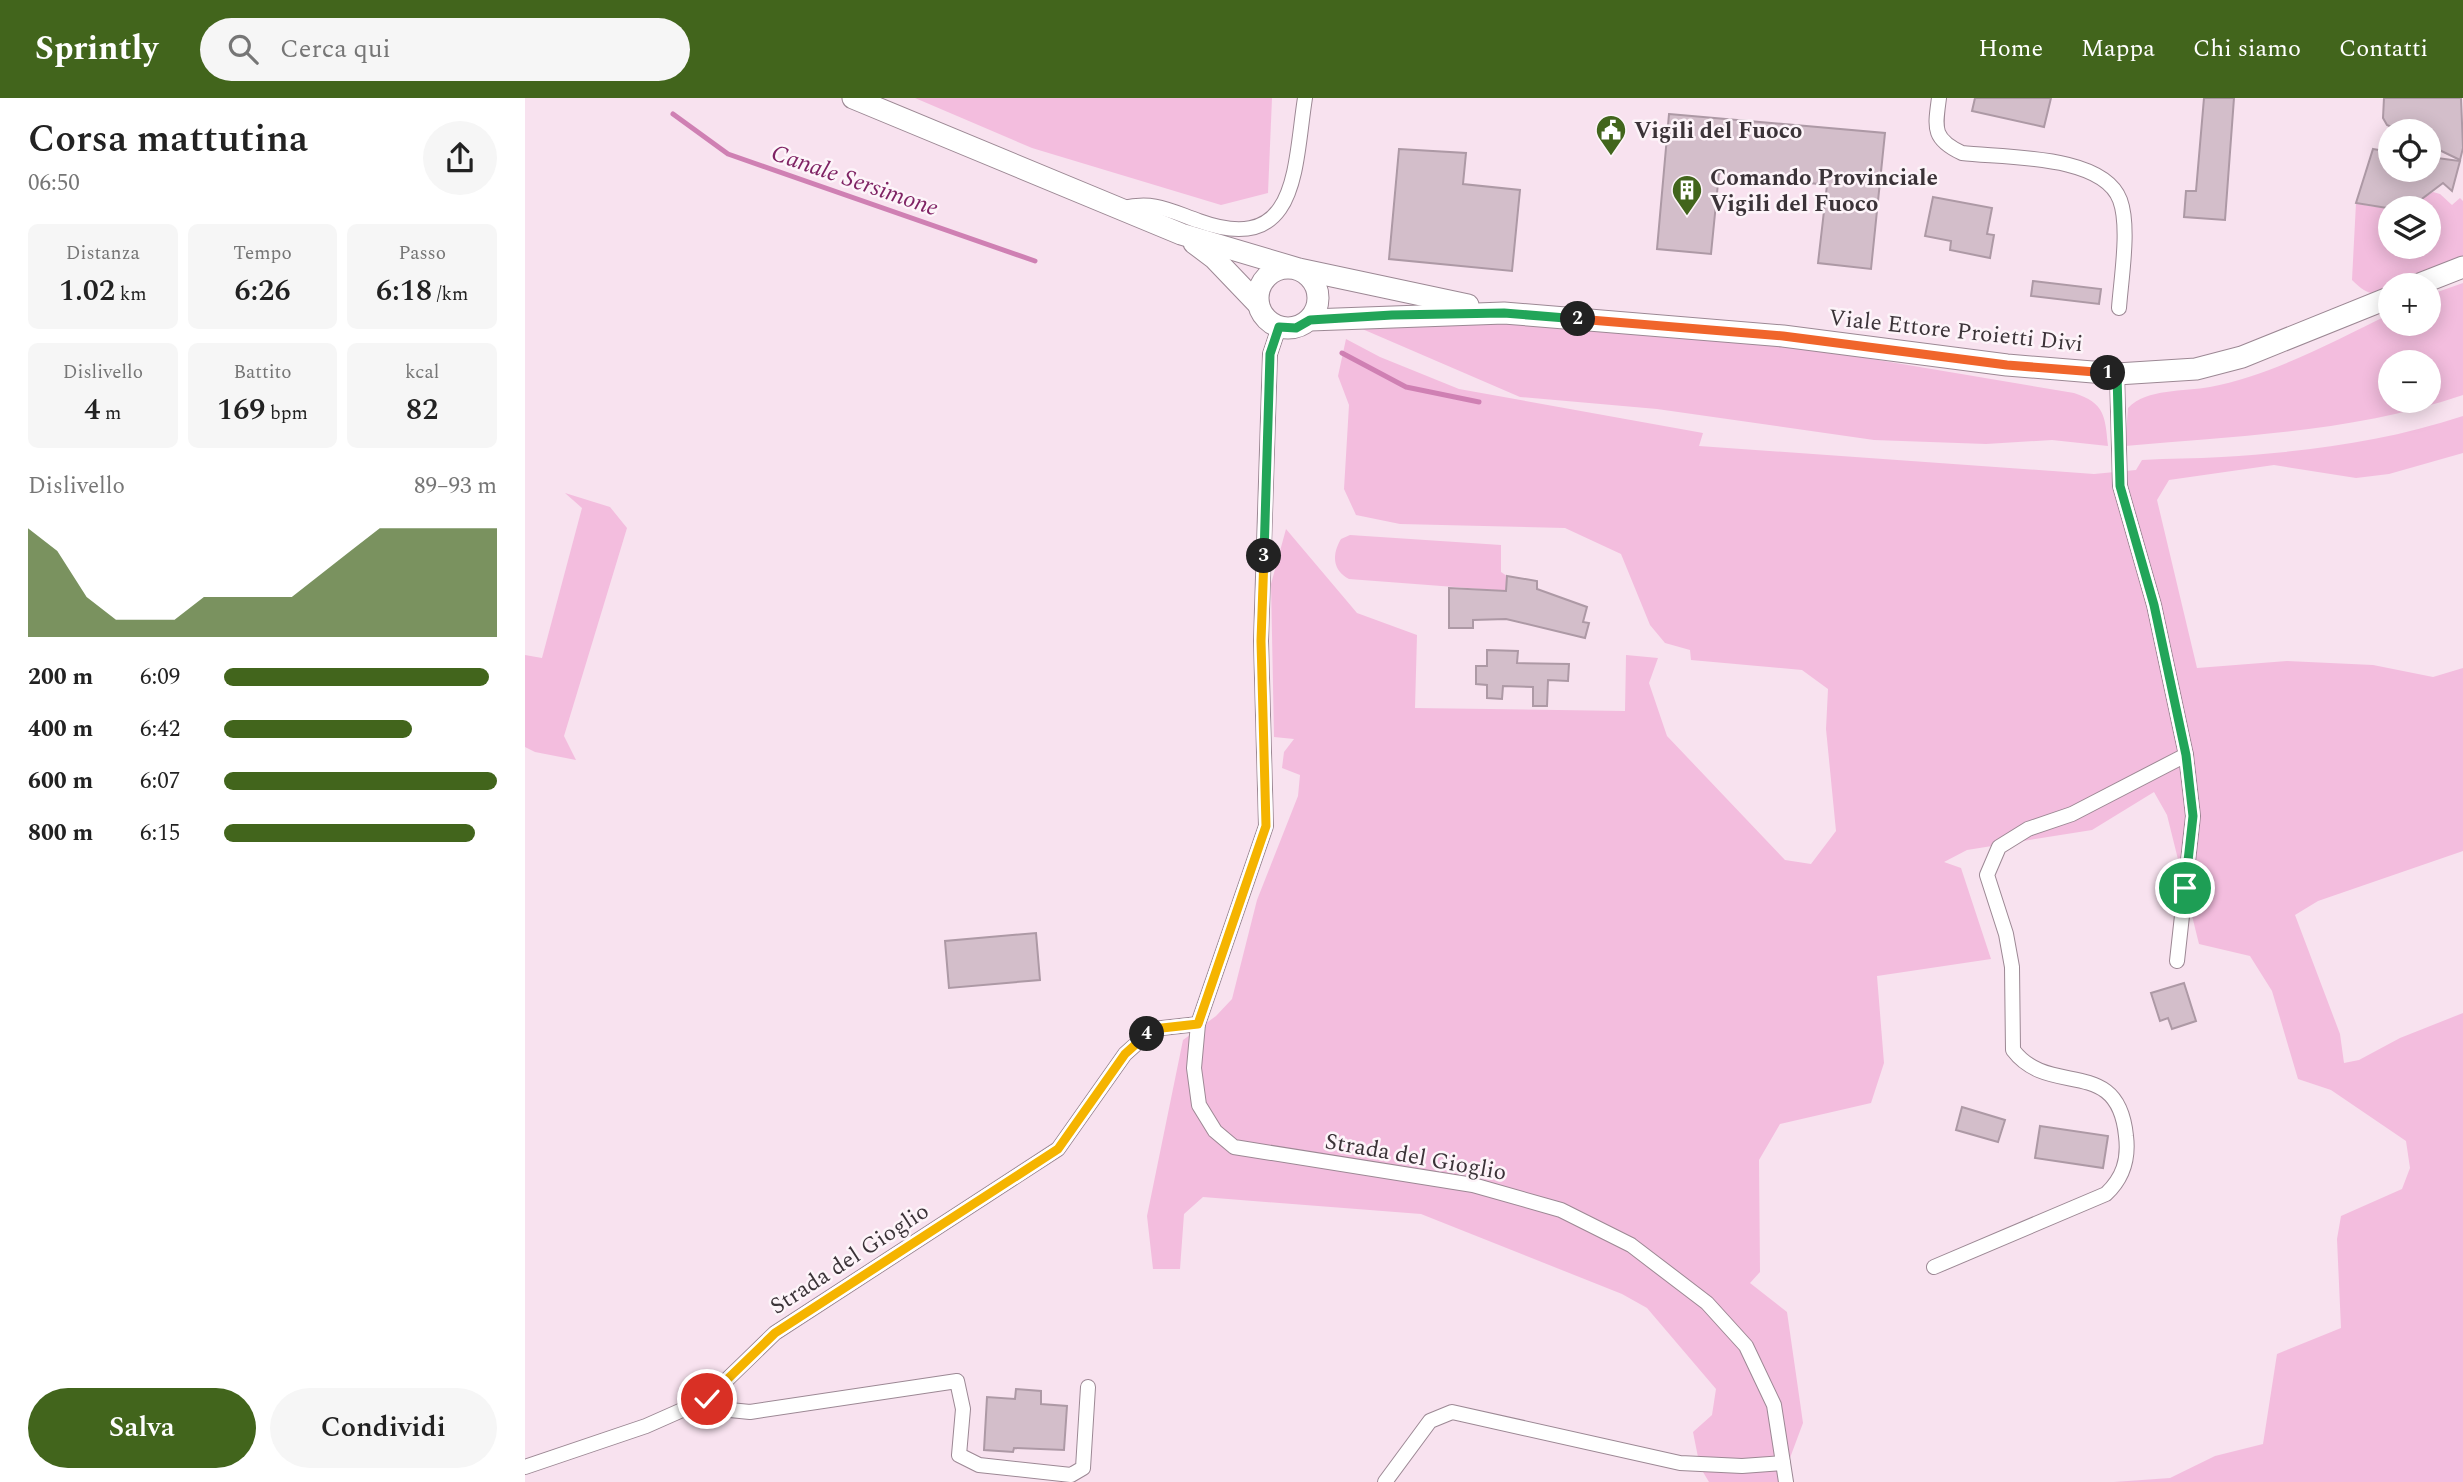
<!DOCTYPE html>
<html lang="it">
<head>
<meta charset="utf-8">
<style>
	:root { --surface:#fff; --page:#f6f6f6; --text:#222; --muted:#767676; --accent:#42651c }
	body { margin:0; font-family:Spectral,serif; background:var(--page); color:var(--text); height:100vh; display:flex; flex-direction:column; font-size:26px; white-space:nowrap }
	* { box-sizing:border-box; margin:0 }
	p { font-size:23px; color:var(--muted) }
	.icon { flex:none; width:38px; height:38px; fill:none; stroke:currentColor; stroke-width:2; stroke-linecap:round; stroke-linejoin:round }
	.map { position:relative; flex:1; overflow:hidden }
	.panel { display:flex; flex-direction:column; background:var(--surface); width:525px }
	.panel>* { flex:none }
	.fabs { position:absolute; left:1853px; top:21px; display:grid; gap:14px }
	.fabs a { display:grid; place-items:center; width:63px; height:63px; border-radius:50%; background:var(--surface); box-shadow:0 4px 18px #0003; font-size:35px }
	.pin { position:absolute; display:grid; place-items:center; width:60px; height:60px; color:#fff; margin:-30px; border:4px solid #fff; border-radius:50%; box-shadow:0 2px 7px #0007 }
	.km { position:absolute; width:35px; height:35px; margin:-18px; border-radius:50%; background:#222; color:#fff; font-size:19px; line-height:35px; text-align:center }
	.round { display:grid; place-items:center; flex:none; width:74px; height:74px; border-radius:37px; background:var(--page) }
	.summary { display:flex; align-items:center; justify-content:space-between; height:119px; padding:0 28px }
	h1 { font-size:38px; font-weight:600; line-height:52px }
	.stats { display:grid; grid-template-columns:repeat(3,1fr); gap:10px; height:119px; padding:7px 28px }
	.stats div { display:grid; align-content:center; border-radius:10px; background:var(--page); text-align:center }
	.stats b { font-size:30px; font-weight:600 }
	.stats small { font-size:19px; font-weight:400 }
	.stats p { font-size:19px }
	.chart { height:196px; padding:14px 28px }
	.chart p { display:flex; justify-content:space-between }
	.chart svg { width:100%; height:126px; margin-top:7px; fill:var(--accent); opacity:.7 }
	.cta { display:flex; gap:14px; margin-top:auto; padding:14px 28px }
	.cta a { flex:1; height:80px; border-radius:42px; background:var(--accent); color:#fff; font-size:28px; font-weight:600; line-height:80px; text-align:center }
	.cta a+a { background:var(--page); color:var(--text) }
	ul { padding:0 28px; list-style:none; font-size:23px }
	li { display:grid; grid-template-columns:112px 84px 1fr; align-items:center; height:52px }
	li i { height:18px; border-radius:9px; background:var(--accent) }
	header { display:flex; align-items:center; gap:42px; box-sizing:border-box; height:98px; padding:0 35px; background:var(--accent); color:#fff }
	header strong { font-size:33px }
	nav { display:flex; gap:38px; margin-inline-start:auto; font-size:24px }
	.search { width:490px; height:63px; background:var(--page); display:flex; align-items:center; gap:18px; box-sizing:border-box; padding:0 24px; border-radius:38px; color:var(--muted); font-size:26px }
	main { display:flex; flex:1; min-height:0 }
	.map>svg:first-child { display:block }
	.green { fill:#f3bdde; fill-rule:evenodd }
	.lines { fill:none; stroke-linecap:round; stroke-linejoin:round }
	.stream { stroke:#cf80b3; stroke-width:5 }
	.building { fill:#d3beca; stroke:#ad99a5; stroke-width:2 }
	.street-casing { stroke:#9c8894; stroke-width:16 }
	.secondary-casing { stroke:#9c8894; stroke-width:23 }
	.street { stroke:#fff; stroke-width:14 }
	.secondary { stroke:#fff; stroke-width:21 }
	.split-1-casing { stroke:#fff; stroke-width:14 }
	.split-2-casing { stroke:#fff; stroke-width:14 }
	.split-3-casing { stroke:#fff; stroke-width:14 }
	.split-4-casing { stroke:#fff; stroke-width:14 }
	.split-5-casing { stroke:#fff; stroke-width:14 }
	.split-1 { stroke:#22a559; stroke-width:9 }
	.split-2 { stroke:#f0652b; stroke-width:9 }
	.split-3 { stroke:#22a559; stroke-width:9 }
	.split-4 { stroke:#f5b400; stroke-width:9 }
	.split-5 { stroke:#f5b400; stroke-width:9 }
	.labels { text-anchor:middle; stroke-width:5; stroke-linejoin:round; paint-order:stroke }
	.poi-label { font-size:23px; font-weight:bold; fill:#3b3338; stroke:#fdf4f9; text-anchor:start }
	.street-label { font-size:23px; fill:#3b3338; stroke:#fdf4f9 }
	.water-label { font-size:24px; font-style:italic; fill:#7f2364; stroke:#fdf4f9 }
</style>
</head>
<body>
<header>
<strong>Sprintly</strong>
<div class="search"><svg class="icon" aria-label="search" viewBox="0 0 24 24"><circle cx="10" cy="10" r="6"/><path d="M15 15l6 6"/></svg>Cerca qui</div>
<nav><a>Home</a><a>Mappa</a><a>Chi siamo</a><a>Contatti</a></nav>
</header>
<main>
<section class="panel">
<div class="summary"><div><h1>Corsa mattutina</h1><p>06:50</p></div><a class="round"><svg class="icon" aria-label="share" viewBox="0 0 24 24"><path d="M12 15V3M7 8l5-5 5 5M5 13v7h14v-7"/></svg></a></div>
<div class="stats">
<div><p>Distanza</p><b>1.02<small> km</small></b></div>
<div><p>Tempo</p><b>6:26</b></div>
<div><p>Passo</p><b>6:18<small> /km</small></b></div>
</div>
<div class="stats">
<div><p>Dislivello</p><b>4<small> m</small></b></div>
<div><p>Battito</p><b>169<small> bpm</small></b></div>
<div><p>kcal</p><b>82</b></div>
</div>
<div class="chart"><p><span>Dislivello</span>89–93 m</p>
<svg viewBox="0 0 160 44" preserveAspectRatio="none"><path d="M0 44V6L10 14L20 30L30 38L40 38L50 38L60 30L70 30L80 30L90 30L100 22L110 14L120 6L130 6L140 6L150 6L160 6V44z"/></svg>
</div>
<ul>
<li><b>200 m</b>6:09<i style="width:97%"></i></li>
<li><b>400 m</b>6:42<i style="width:69%"></i></li>
<li><b>600 m</b>6:07<i style="width:100%"></i></li>
<li><b>800 m</b>6:15<i style="width:92%"></i></li>
</ul>
<div class="cta"><a>Salva</a><a>Condividi</a></div>
</section>
<div class="map">
<svg width="1938" height="1384" viewBox="0 0 1938 1384">
	<rect width="100%" height="100%" fill="#f8e2ef"/>
	<g class="green">
		<polygon points="390,0 747,0 743,95 696,107 507,50"/>
		<path d="M1908 94 1915 96 1927 107 1935 100 1938 103V162L1878 187H1866L1865 193C1849 200 1839 194 1827 182L1831 105C1859 113 1882 110 1908 94ZM1866 110H1904V149H1866Z"/>
		<path d="M1938 185V297C1829 334 1715 338 1600 348L1603 310C1622 290 1659 294 1685 289 1745 278 1810 243 1865 216L1866 226H1904V197ZM1866 264H1904V303H1866Z"/>
		<path d="M921 220 1258 246 1549 295C1580 305 1580 318 1583 348L1527 342 1461 346 1349 342 1132 311 995 299 828 227Z"/>
		<path d="M821 241 855 259 934 291 1178 335 1174 348 1569 376 1611 372 1617 362C1644 360 1670 361 1697 359 1779 354 1859 344 1938 318V355L1864 376 1831 380 1749 367 1644 382 1632 402 1672 570 1762 563 1848 567 1908 579 1938 570V753L1793 803 1770 817 1815 936 1819 965 1834 962 1875 940 1938 915V1384H1589L1645 1380 1690 1358 1738 1346 1752 1256 1816 1230 1812 1141 1816 1118 1877 1091 1885 1070 1881 1043 1806 992 1773 981 1747 893 1725 858 1674 846 1642 717 1629 694 1567 732 1442 752 1419 764 1436 770 1466 861 1352 878 1359 965 1346 1005 1255 1026 1234 1062 1235 1174 1225 1185 1262 1214 1278 1325 1256 1384H1184L1175 1369 1168 1334 1187 1317 1191 1291 1122 1210 1097 1196 896 1116 678 1099 659 1116 655 1171H628L622 1118 658 942 691 918 707 901 732 802 773 698 775 677 757 670 759 654 769 641 749 639 746 486 761 431 832 515 892 537 890 610 1100 613 1101 557 1133 560 1124 585 1142 638 1260 762 1286 766 1311 733 1301 631 1303 591 1277 572 1166 562 1165 552 1140 545 1125 527 1096 456 1040 430 875 426 831 417 819 391 824 307 813 278Z"/>
		<polygon points="40,395 85,409 102,430 39,638 51,662 10,654 0,649 0,557 17,560 57,410"/>
		<path d="M825 437 976 447V474L982 478 980 505 969 492 824 481C807 472 807 456 816 441Z"/>
	</g>
	<g class="lines">
		<g class="stream">
			<polyline points="148,16 203,56 510,163"/>
			<polyline points="817,255 881,289 954,304"/>
		</g>
	</g>
	<g class="building">
		<polygon points="1450,0 1526,0 1519,29 1447,13"/>
		<polygon points="1679,0 1709,0 1700,122 1659,119 1661,93 1671,93"/>
		<polygon points="1859,0 1936,0 1938,50 1935,62 1904,47 1904,33 1875,33 1862,27 1858,20"/>
		<polygon points="1144,16 1360,35 1346,171 1293,165 1302,87 1194,75 1186,156 1132,151"/>
		<polygon points="874,51 941,55 938,86 995,92 987,173 864,161"/>
		<polygon points="1848,51 1866,54 1866,72 1904,72 1904,59 1935,63 1927,93 1918,85 1894,103 1862,110 1831,105"/>
		<polygon points="1408,99 1467,110 1462,136 1469,137 1465,160 1425,152 1426,143 1400,138"/>
		<polygon points="1508,183 1576,191 1574,206 1506,198"/>
		<polygon points="982,478 1012,483 1012,491 1062,509 1058,524 1064,525 1060,540 981,521 948,522 948,530 924,530 924,490 981,493"/>
		<polygon points="962,552 993,553 992,565 1044,566 1043,583 1023,582 1022,608 1008,608 1008,589 978,588 977,601 962,600 962,587 951,586 951,568 962,568"/>
		<polygon points="511,835 515,882 424,890 420,843"/>
		<polygon points="1659,885 1671,923 1647,931 1643,920 1635,923 1626,895"/>
		<polygon points="1437,1009 1480,1022 1473,1044 1431,1032"/>
		<polygon points="1515,1028 1583,1038 1578,1070 1510,1060"/>
		<polygon points="491,1291 516,1293 516,1306 542,1308 539,1352 489,1350 488,1354 459,1352 462,1299 490,1301"/>
	</g>
	<g class="lines">
		<g class="street-casing">
			<g id="street">
				<path d="M1414 0C1410 30 1407 41 1437 55 1479 60 1578 56 1595 102 1605 129 1596 181 1594 210"/>
				<path d="M597 110C630 103 643 112 674 123 774 159 769 69 780 0"/>
				<polyline points="754,229 745,256 736,543 741,728 673,926 669,970 674,1007 690,1033 709,1049 948,1087 1036,1112 1106,1147 1182,1205 1221,1248 1249,1307 1261,1384"/>
				<polyline points="1592,276 1595,388 1629,507 1661,657 1668,718 1652,863"/>
				<path d="M1409 1169 1581 1096C1598 1080 1604 1062 1601 1038 1593 956 1525 1001 1488 952L1487 869 1481 836 1462 777 1474 749 1503 731 1547 716 1661 657"/>
				<polyline points="193,1290 195,1311 225,1314 432,1283 438,1311 434,1357 454,1367 546,1377 558,1370 563,1289"/>
				<polyline points="0,1369 121,1328 182,1301 250,1235 533,1051 600,956 628,931 673,926"/>
				<polyline points="860,1384 905,1323 927,1314 1155,1365 1217,1368 1258,1365"/>
			</g>
		</g>
		<g class="secondary-casing">
			<g id="secondary">
				<polyline points="328,0 656,136 774,171 943,207"/>
				<polyline points="669,145 689,160 733,206"/>
				<circle cx="763" cy="200" r="30"/>
				<polyline points="1892,187 1938,169"/>
				<polyline points="785,222 979,215 1258,238 1482,267 1592,276 1671,271 1717,259 1866,199"/>
			</g>
		</g>
		<use href="#street" class="street"/>
		<use href="#secondary" class="secondary"/>
	</g>
	<g class="lines">
		<g class="split-1-casing">
			<polyline id="split-1" points="1583,275 1592,276 1595,388 1629,507 1661,657 1668,718 1660,790"/>
		</g>
		<g class="split-2-casing">
			<polyline id="split-2" points="1053,221 1258,238 1482,267 1583,275"/>
		</g>
		<g class="split-3-casing">
			<polyline id="split-3" points="739,458 745,256 754,229 771,230 785,222 867,217 979,215 1053,221"/>
		</g>
		<g class="split-4-casing">
			<polyline id="split-4" points="622,936 628,931 673,926 741,728 736,543 739,458"/>
		</g>
		<g class="split-5-casing">
			<polyline id="split-5" points="182,1301 250,1235 533,1051 600,956 622,936"/>
		</g>
		<use href="#split-1" class="split-1"/>
		<use href="#split-2" class="split-2"/>
		<use href="#split-3" class="split-3"/>
		<use href="#split-4" class="split-4"/>
		<use href="#split-5" class="split-5"/>
	</g>
	<defs>
		<g id="civic-pin" transform="scale(1.575)"><path d="M0 17L-7.5 6A9.5 9.5 0 1 1 7.5 6Z" fill="#42651c" stroke="#fdf4f9"/><path d="M-.6-6.5H3V-4.5H.6V-3L4-1V1h2V6H-6V1h2V-1L-.6-3ZM-1.2 2.5V6h2.4V2.5Z" fill="#fff"/></g>
		<g id="building-pin" transform="scale(1.575)"><path d="M0 17L-7.5 6A9.5 9.5 0 1 1 7.5 6Z" fill="#42651c" stroke="#fdf4f9"/><path d="M-4-6H4V6H1V3H-1V6H-4ZM-2.5-4.3h1.7v1.8h-1.7ZM.8-4.3h1.7v1.8H.8ZM-2.5-1h1.7V.8h-1.7ZM.8-1h1.7V.8H.8Z" fill="#fff"/></g>
	</defs>
	<g fill-rule="evenodd">
		<use href="#civic-pin" x="1086" y="32"/>
		<use href="#building-pin" x="1162" y="92"/>
	</g>
	<g class="labels">
		<g class="poi-label">
			<text x="1109" y="40">Vigili del Fuoco</text>
			<text x="1185" y="87">Comando Provinciale<tspan x="1185" dy="26">Vigili del Fuoco</tspan></text>
		</g>
		<g class="street-label">
			<text transform="translate(1431 232) rotate(6)" y="8">Viale Ettore Proietti Divi</text>
			<text transform="translate(891 1058) rotate(10)" y="8">Strada del Gioglio</text>
			<text transform="translate(324 1160) rotate(-33)" y="8">Strada del Gioglio</text>
		</g>
		<g class="water-label">
			<text transform="translate(330 82) rotate(19)" y="8">Canale Sersimone</text>
		</g>
	</g>
</svg>
<div class="fabs">
<a><svg class="icon" aria-label="locate" viewBox="0 0 24 24"><circle cx="12" cy="12" r="6"/><path d="M12 2v4M12 18v4M2 12h4M18 12h4"/></svg></a>
<a><svg class="icon" aria-label="layers" viewBox="0 0 24 24"><path d="M12 4l9 5-9 5-9-5zM3 14l9 5 9-5"/></svg></a>
<a>+</a>
<a>−</a>
</div>
<div class="pin" style="left:1660px;top:790px;background:#1e9e55"><svg class="icon" aria-label="arrive" viewBox="0 0 24 24"><path d="M6 21V4h12l-3 4 3 4H6"/></svg></div>
<div class="pin" style="left:182px;top:1301px;background:#d93025"><svg class="icon" aria-label="check" viewBox="0 0 24 24"><path d="M5 12l5 5 9-10"/></svg></div>
<b class="km" style="left:1583px;top:275px">1</b>
<b class="km" style="left:1053px;top:221px">2</b>
<b class="km" style="left:739px;top:458px">3</b>
<b class="km" style="left:622px;top:936px">4</b>
</div>
</main>
</body>
</html>
